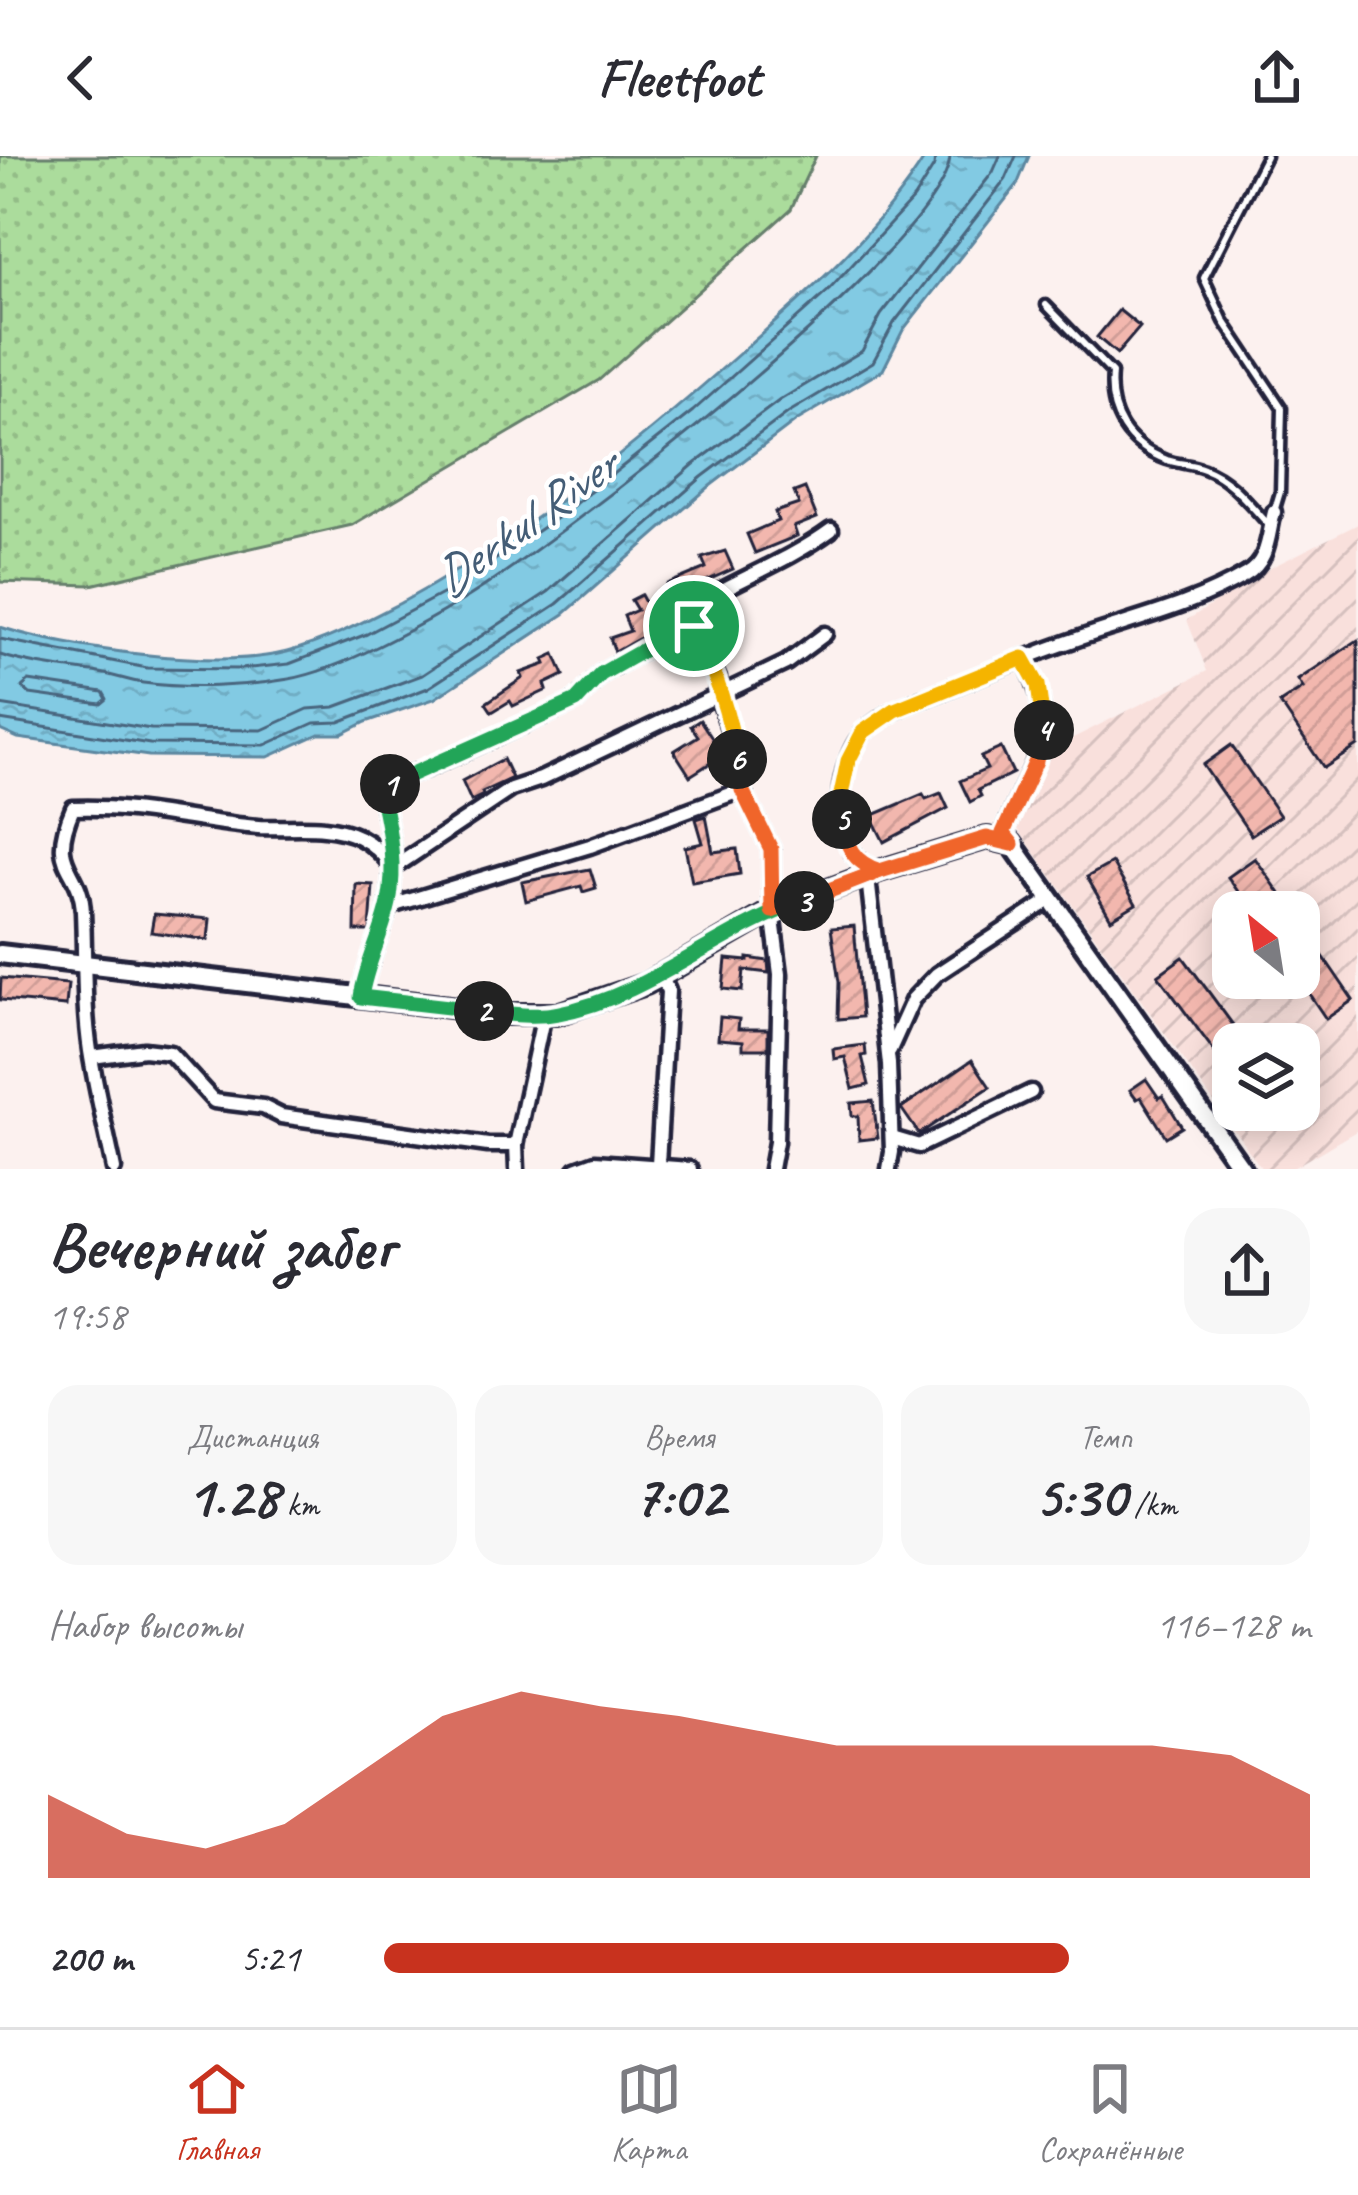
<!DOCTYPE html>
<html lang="ru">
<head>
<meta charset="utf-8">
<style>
	:root { --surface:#fff; --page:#f7f7f7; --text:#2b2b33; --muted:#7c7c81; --line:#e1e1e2; --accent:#c8321e }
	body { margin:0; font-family:Caveat,sans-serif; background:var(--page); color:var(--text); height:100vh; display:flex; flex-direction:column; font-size:45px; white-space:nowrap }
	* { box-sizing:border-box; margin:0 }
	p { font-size:39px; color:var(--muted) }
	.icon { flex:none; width:66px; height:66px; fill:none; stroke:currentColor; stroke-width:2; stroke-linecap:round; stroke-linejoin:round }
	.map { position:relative; height:1013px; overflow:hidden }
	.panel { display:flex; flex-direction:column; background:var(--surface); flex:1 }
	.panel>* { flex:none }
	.needle { width:78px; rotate:330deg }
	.controls { position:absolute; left:1212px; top:735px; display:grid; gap:24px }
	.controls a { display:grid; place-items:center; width:108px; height:108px; border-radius:24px; background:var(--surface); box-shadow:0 6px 30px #0003; font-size:60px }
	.pin { position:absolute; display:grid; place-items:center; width:102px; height:102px; color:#fff; margin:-51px; border:6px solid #fff; border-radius:50%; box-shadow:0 3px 12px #0007 }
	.km { position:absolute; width:60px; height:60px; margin:-30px; border-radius:50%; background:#222; color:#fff; font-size:33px; line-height:60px; text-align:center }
	.round { display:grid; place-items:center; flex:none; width:126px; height:126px; border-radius:36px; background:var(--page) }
	.headline { display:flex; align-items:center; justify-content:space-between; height:204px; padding:0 48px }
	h1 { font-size:66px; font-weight:700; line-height:90px }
	.stats { display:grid; grid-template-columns:repeat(3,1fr); gap:18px; height:204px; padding:12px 48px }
	.stats div { display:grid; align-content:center; border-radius:30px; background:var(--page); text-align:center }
	.stats b { font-size:60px; font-weight:700 }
	.stats small { font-size:33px; font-weight:400 }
	.stats p { font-size:33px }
	.chart { height:336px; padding:24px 48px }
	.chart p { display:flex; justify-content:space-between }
	.chart svg { width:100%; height:216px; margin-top:12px; fill:var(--accent); opacity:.7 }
	ul { padding:0 48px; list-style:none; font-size:39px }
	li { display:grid; grid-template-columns:192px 144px 1fr; align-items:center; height:90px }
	li i { height:30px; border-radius:15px; background:var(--accent) }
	header { display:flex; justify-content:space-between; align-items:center; height:156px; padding:0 48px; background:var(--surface); font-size:54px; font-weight:700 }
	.tabs { display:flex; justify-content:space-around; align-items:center; height:168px; border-top:3px solid var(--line); background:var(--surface); font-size:33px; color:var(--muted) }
	.tabs a { display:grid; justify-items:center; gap:6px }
	.tabs .active { color:var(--accent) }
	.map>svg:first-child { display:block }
	.industrial { fill:url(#industrial-furrows); fill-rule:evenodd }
	.garden { fill:url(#garden-dots); stroke:#667f6c; stroke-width:3 }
	.water { fill:url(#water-ripples); stroke:#5c87a0; stroke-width:3 }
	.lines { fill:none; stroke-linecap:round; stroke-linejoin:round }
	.shore { stroke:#48657e; stroke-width:3 }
	.building { fill:url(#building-hatch); stroke:#22223b; stroke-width:3 }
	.lane-casing { stroke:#22223b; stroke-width:15 }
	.street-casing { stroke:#22223b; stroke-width:21 }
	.secondary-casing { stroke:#22223b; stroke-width:26 }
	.lane { stroke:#fff; stroke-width:6 }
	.street { stroke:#fff; stroke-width:12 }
	.secondary { stroke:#fff; stroke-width:16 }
	.split-1-casing { stroke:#fff; stroke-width:24 }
	.split-2-casing { stroke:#fff; stroke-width:24 }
	.split-3-casing { stroke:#fff; stroke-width:24 }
	.split-4-casing { stroke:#fff; stroke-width:24 }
	.split-5-casing { stroke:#fff; stroke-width:24 }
	.split-6-casing { stroke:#fff; stroke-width:24 }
	.split-7-casing { stroke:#fff; stroke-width:24 }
	.split-1 { stroke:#22a559; stroke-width:15 }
	.split-2 { stroke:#22a559; stroke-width:15 }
	.split-3 { stroke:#22a559; stroke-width:15 }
	.split-4 { stroke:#f0652b; stroke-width:15 }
	.split-5 { stroke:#f5b400; stroke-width:15 }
	.split-6 { stroke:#f0652b; stroke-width:15 }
	.split-7 { stroke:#f5b400; stroke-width:15 }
	.labels { text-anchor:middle; stroke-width:9; stroke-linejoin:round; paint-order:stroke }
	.water-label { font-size:51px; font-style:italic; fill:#445d76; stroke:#fff }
</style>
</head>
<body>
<header><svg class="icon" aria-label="back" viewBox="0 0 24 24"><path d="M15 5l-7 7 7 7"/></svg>Fleetfoot<svg class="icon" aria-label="share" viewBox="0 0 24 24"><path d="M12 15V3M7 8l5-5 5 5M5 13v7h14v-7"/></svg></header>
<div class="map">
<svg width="1358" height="1013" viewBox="0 0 1358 1013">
	<defs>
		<pattern id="industrial-furrows" width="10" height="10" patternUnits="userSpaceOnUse" patternTransform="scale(3)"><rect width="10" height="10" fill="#f9e0dc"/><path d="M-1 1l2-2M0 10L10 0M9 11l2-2" fill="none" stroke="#d5c0be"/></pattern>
		<pattern id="garden-dots" width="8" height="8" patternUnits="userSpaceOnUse" patternTransform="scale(3)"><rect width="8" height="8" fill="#abdc9c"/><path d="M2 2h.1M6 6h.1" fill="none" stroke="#93bc87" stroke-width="1.8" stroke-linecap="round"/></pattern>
		<pattern id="water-ripples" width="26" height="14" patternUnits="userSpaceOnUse" patternTransform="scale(3)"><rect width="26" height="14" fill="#82cae3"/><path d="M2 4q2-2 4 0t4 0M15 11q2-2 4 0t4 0" fill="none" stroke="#70adc4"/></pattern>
		<pattern id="building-hatch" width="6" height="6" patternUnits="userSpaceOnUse" patternTransform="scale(3)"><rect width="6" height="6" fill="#f2b7ae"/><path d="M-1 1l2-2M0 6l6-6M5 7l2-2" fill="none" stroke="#cf9d97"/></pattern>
	</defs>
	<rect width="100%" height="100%" fill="#fcf1ef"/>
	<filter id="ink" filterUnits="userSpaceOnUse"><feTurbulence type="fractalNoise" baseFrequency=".00833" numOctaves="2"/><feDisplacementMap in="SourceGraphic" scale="24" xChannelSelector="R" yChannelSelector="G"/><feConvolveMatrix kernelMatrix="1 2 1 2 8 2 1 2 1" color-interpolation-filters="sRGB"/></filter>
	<g filter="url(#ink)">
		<path class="industrial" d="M1358 368V974L1291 1013H1262L1018 673 1049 594 1207 515 1187 464 1274 410ZM1233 756H1299V822H1233ZM1233 888H1299V954H1233Z"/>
		<polygon class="garden" points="0,0 816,0 791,53 599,224 352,369 91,429 0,426"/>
		<path class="water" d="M926 0H1029L1017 29 903 174 883 214 796 265 710 330 564 458 434 543 366 566 342 578H319L268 601 149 600 18 582 0 574V471C69 493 217 514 287 496 328 485 367 464 404 445 526 379 636 289 740 197 807 138 878 77 926 0Z"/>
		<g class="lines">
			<g class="shore">
				<polyline points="0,483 147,512 240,513 289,508 367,478 455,431 558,361 693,255 829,134 914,42 934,10 935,0"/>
				<path d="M0 499C32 509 65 512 99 517 114 519 128 525 143 527 188 533 244 531 289 523 341 514 417 471 463 444 550 391 946 90 950 0"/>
				<polygon points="29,525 103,536 107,543 101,548 30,538 22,531"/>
				<polyline points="0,549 151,573 262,574 308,553 335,551 422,519 548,436 693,309 780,244 862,195 881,159 993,16 1000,0"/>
				<polyline points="0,564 150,588 265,589 314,567 339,566 428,532 557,448 702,321 789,256 873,206 894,167 1006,23 1016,0"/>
			</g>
		</g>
		<g class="building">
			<polygon points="1119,154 1140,171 1117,198 1097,181"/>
			<polygon points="805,332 817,362 794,371 797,380 755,397 747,378 778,365 775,356 799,348 794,336"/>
			<polygon points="725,395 733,413 704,426 706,431 677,447 667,428 706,412 702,402"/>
			<polygon points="641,439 654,463 641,470 645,479 615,496 610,482 630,475 624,460 637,454 631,444"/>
			<polygon points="1358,484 1358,590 1324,612 1280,547 1303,532 1298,524"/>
			<polygon points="555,498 564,519 545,528 547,534 513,550 510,545 492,556 486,547 523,522 521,517 546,508 544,503"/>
			<polygon points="700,564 723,599 690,620 674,595 698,580 691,570"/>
			<polygon points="1231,589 1280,660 1251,679 1203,609"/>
			<polygon points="1001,592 1013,617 978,634 981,640 970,646 960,625 987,613 981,601"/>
			<polygon points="503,603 512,622 482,636 483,639 471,645 462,625"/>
			<polygon points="941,637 948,652 884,686 871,660 923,638 926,643"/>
			<polygon points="706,660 713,696 737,693 740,718 692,726 685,691 703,687 696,663"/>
			<polygon points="1255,702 1293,756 1252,756 1228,721"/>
			<polygon points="1112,707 1136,748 1111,763 1087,721"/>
			<polygon points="590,713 596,732 583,736 581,730 526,745 522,726"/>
			<polygon points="356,728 373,729 370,775 355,775"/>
			<polygon points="154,758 210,763 208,784 151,776"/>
			<polygon points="1299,765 1353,844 1326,863 1299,823"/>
			<polygon points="854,770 862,861 838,863 839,826 831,772"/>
			<polygon points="1183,801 1247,888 1233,888 1233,921 1158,819"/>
			<polygon points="748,802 768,805 769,817 744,814 742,835 723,833 726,803 748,805"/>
			<polygon points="1,822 68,828 66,850 0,844"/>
			<polygon points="720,861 739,863 738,873 768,873 768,893 743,893 743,885 718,883"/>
			<polygon points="865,889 866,899 862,900 869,929 853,933 845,901 834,903 833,893"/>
			<polygon points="972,904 990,931 919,978 901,952"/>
			<polygon points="1146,923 1159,942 1163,940 1182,971 1166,981 1141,941 1137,943 1130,934"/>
			<polygon points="873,945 878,982 859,984 858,960 852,960 851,947"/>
		</g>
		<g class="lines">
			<g class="lane-casing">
				<g id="lane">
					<polyline points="1266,0 1204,122 1224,165 1282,252 1280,336 1274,356"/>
					<path d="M1046 149 1112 217C1108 259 1127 289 1167 304 1179 308 1192 308 1204 313 1231 323 1249 348 1268 368"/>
				</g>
			</g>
			<g class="street-casing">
				<g id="street">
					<path d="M1011 687 1003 677C1030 608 1065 576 1023 502"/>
					<path d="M878 715C850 706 846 686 841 659 837 634 847 592 866 574 886 555 913 547 938 537 992 515 1045 493 1101 475 1151 459 1199 446 1245 419 1269 406 1268 379 1274 356"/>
					<polyline points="868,722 889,908 892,996 889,1013"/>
					<polyline points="388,751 590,690 742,634"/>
					<path d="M361 841C366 808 382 780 389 747 396 710 390 677 382 641L393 623 426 613 576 545 601 518 672 478 694 470"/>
					<polyline points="890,894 913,843 937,818 1051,743"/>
					<polyline points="92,901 144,894 170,897 214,945 263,951 281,960 488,989 516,989"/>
					<polyline points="892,982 919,990 1031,936"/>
					<polyline points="658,1008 668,835 661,819"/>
					<path d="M114 1013C106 974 96 934 90 895 83 848 85 802 83 756 81 708 46 714 73 652 137 649 195 666 258 671 290 673 329 666 359 681 373 688 385 700 393 712L511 633 541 623 786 507 825 478"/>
					<polyline points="517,1013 516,989 544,858"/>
					<polyline points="576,1013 595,1006 690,1013"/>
					<path d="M771 1013 776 986 780 818 772 755 771 693 742 634 736 595 717 535 718 522 687 454C734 424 786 407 831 374"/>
				</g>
			</g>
			<g class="secondary-casing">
				<polyline id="secondary" points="0,798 509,858 557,858 646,828 772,755 879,715 987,682 1012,688 1242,1013"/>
			</g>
			<use href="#lane" class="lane"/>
			<use href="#street" class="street"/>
			<use href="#secondary" class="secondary"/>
		</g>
	</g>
	<g class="lines" filter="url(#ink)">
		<g class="split-1-casing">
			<polyline id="split-1" points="390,628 576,545 601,518 672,478 694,470"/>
		</g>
		<g class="split-2-casing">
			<path id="split-2" d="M390 628 382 641C390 677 396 710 389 747 382 779 366 808 361 841L484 855"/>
		</g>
		<g class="split-3-casing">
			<path id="split-3" d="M484 855C507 858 535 862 559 857 649 840 718 774 804 745"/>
		</g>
		<g class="split-4-casing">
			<polyline id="split-4" points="804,745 880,715 987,682 1012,688 1003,677 1036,605 1044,574"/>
		</g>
		<g class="split-5-casing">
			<polyline id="split-5" points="842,663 839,648 848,605 863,576 895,554 1023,502 1038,529 1044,574"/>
		</g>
		<g class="split-6-casing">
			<path id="split-6" d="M737 603 742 634 771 693 772 755 880 715C852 706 846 690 842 663"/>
		</g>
		<g class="split-7-casing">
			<path id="split-7" d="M694 470C714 513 729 556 737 603"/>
		</g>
		<use href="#split-1" class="split-1"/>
		<use href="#split-2" class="split-2"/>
		<use href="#split-3" class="split-3"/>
		<use href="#split-4" class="split-4"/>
		<use href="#split-5" class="split-5"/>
		<use href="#split-6" class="split-6"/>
		<use href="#split-7" class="split-7"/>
	</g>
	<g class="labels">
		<g class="water-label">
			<text transform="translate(524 365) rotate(-36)" y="18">Derkul River</text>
		</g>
	</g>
</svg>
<div class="controls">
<a><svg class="needle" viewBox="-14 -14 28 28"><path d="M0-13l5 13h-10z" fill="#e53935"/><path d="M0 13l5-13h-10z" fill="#7c7c81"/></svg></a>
<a><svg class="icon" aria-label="layers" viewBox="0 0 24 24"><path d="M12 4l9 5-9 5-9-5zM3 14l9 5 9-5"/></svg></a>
</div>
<div class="pin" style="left:694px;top:470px;background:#1e9e55"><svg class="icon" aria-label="arrive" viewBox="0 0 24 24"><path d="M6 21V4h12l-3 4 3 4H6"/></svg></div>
<b class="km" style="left:390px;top:628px">1</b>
<b class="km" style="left:484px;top:855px">2</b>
<b class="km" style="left:804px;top:745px">3</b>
<b class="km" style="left:1044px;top:574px">4</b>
<b class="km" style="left:842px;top:663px">5</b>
<b class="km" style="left:737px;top:603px">6</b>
</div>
<section class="panel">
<div class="headline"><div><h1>Вечерний забег</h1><p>19:58</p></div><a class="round"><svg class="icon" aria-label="share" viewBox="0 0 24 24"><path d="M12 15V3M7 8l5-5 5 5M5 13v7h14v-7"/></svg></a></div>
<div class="stats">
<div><p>Дистанция</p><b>1.28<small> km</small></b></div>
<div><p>Время</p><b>7:02</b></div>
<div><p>Темп</p><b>5:30<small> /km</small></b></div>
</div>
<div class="chart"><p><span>Набор высоты</span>116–128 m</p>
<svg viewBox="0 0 160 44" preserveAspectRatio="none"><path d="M0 44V27L10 35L20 38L30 33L40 22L50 11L60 6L70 9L80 11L90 14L100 17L110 17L120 17L130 17L140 17L150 19L160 27V44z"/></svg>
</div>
<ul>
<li><b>200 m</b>5:21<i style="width:74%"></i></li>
</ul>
</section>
<nav class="tabs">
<a class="active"><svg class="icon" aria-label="home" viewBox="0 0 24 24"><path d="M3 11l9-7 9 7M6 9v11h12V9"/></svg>Главная</a>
<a><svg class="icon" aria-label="map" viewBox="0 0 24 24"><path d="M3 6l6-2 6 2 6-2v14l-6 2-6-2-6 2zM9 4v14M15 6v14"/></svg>Карта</a>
<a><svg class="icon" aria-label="saved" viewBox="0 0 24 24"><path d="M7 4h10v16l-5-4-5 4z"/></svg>Сохранённые</a>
</nav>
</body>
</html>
